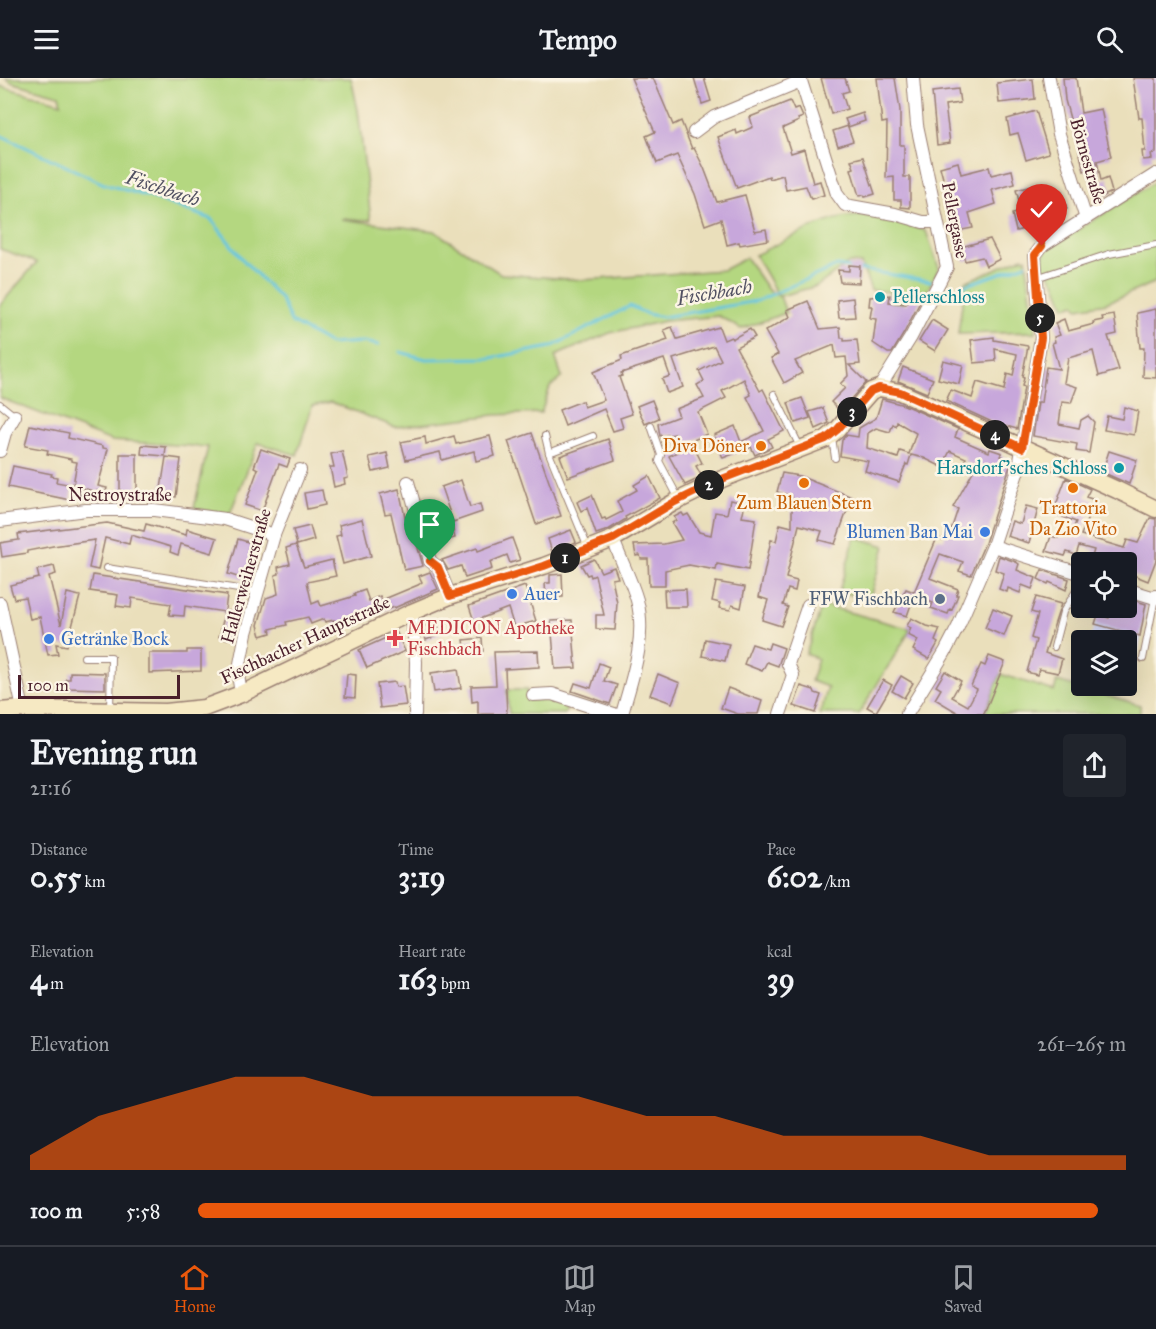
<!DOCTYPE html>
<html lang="en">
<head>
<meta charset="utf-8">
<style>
	:root { --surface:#171b24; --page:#20242c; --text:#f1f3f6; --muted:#9ea1a6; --line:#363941; --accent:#ea580c }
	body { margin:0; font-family:"IM FELL Great Primer",serif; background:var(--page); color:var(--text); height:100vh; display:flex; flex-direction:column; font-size:22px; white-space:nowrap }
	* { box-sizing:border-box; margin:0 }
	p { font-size:20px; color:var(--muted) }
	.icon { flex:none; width:33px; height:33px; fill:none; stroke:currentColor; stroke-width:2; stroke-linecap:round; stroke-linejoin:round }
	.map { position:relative; height:636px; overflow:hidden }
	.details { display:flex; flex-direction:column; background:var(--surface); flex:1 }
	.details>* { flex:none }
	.tools { position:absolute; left:1071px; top:474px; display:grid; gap:12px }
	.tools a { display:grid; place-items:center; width:66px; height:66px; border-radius:6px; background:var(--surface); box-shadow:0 6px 24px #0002; font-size:30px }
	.scale { position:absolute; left:18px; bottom:15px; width:162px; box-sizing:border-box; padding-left:6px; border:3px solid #4a1f2b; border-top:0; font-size:16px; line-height:21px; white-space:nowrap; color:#4a1f2b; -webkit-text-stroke:4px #fcf5e5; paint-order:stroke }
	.pin { position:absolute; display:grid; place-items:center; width:51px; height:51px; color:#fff; margin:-62px -26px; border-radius:50% 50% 50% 0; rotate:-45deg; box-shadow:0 0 6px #0007 }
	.pin .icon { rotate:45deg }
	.km { position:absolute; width:30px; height:30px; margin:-15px; border-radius:50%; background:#222; color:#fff; font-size:16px; line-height:30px; text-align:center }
	.round { display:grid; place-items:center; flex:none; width:63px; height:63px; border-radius:6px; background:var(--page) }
	.overview { display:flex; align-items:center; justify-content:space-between; height:102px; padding:0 30px }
	h1 { font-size:33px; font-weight:800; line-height:45px }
	.figures { display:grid; grid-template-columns:repeat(3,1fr); gap:9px; height:102px; padding:6px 30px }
	.figures div { display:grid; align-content:center }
	.figures b { font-size:30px; font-weight:800 }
	.figures small { font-size:16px; font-weight:400 }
	.figures p { font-size:16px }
	.chart { height:168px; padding:12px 30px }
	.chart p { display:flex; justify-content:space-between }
	.chart svg { width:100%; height:108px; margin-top:6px; fill:var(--accent); opacity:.7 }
	ul { padding:0 30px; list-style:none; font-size:20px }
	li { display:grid; grid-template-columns:96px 72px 1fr; align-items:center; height:45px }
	li i { height:15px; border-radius:8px; background:var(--accent) }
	header { display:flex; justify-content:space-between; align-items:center; height:78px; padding:0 30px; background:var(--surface); font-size:27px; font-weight:800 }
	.tabs { display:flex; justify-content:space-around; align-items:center; height:84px; border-top:2px solid var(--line); background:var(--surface); font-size:16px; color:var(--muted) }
	.tabs a { display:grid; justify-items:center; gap:3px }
	.tabs .active { color:var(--accent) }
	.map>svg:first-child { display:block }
	.built { fill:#d4d8f9 }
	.green { fill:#b4d780; stroke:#7f7b56; stroke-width:1.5 }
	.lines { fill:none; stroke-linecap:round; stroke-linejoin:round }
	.stream { stroke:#63c5e1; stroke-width:3 }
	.building { fill:#c7a7db; fill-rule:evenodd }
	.lane-casing { stroke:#9a7f73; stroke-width:8 }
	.street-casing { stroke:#9a7f73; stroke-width:14 }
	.secondary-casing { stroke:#9a7f73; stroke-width:19 }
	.lane { stroke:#fff; stroke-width:6 }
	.street { stroke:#fff; stroke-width:12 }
	.secondary { stroke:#f6e9c3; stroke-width:16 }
	.route-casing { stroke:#fff; stroke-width:12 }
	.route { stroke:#ea580c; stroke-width:8 }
	.culture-dot { fill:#0f9aa8; stroke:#fcf5e5; stroke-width:2 }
	.food-dot { fill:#e8710a; stroke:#fcf5e5; stroke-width:2 }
	.shop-dot { fill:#3f7fe0; stroke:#fcf5e5; stroke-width:2 }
	.service-dot { fill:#5c6f8a; stroke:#fcf5e5; stroke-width:2 }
	.health-dot { fill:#e0444e; stroke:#fcf5e5; stroke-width:2 }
	.labels { text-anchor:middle; stroke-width:5; stroke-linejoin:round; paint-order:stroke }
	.street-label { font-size:18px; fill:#4a1f2b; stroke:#fcf5e5 }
	.culture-label { font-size:18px; fill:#0d838f; stroke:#fcf5e5; text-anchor:start }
	.food-label { font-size:18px; fill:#c56008; stroke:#fcf5e5 }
	.shop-label { font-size:18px; fill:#366cbe; stroke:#fcf5e5; text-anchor:start }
	.service-label { font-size:18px; fill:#4e5e75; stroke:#fcf5e5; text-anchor:end }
	.health-label { font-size:18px; fill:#be3a42; stroke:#fcf5e5; text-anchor:start }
	.water-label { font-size:20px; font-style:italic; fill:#525162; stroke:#fcf5e5 }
</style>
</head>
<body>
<header><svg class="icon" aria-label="menu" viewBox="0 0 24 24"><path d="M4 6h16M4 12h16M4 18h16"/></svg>Tempo<svg class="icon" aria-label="search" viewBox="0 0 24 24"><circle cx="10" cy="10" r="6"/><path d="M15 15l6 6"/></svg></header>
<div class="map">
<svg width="1156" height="636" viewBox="0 0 1156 636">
	<rect width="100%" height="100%" fill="#fcf5e5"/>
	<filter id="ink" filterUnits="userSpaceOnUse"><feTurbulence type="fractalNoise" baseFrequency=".0167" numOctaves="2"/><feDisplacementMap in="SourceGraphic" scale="12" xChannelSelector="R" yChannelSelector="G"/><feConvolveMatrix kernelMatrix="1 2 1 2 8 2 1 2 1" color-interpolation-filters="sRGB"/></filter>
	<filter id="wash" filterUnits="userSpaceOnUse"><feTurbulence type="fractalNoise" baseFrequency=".008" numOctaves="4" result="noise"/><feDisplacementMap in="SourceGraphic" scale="24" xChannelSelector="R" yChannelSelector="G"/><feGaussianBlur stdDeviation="1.35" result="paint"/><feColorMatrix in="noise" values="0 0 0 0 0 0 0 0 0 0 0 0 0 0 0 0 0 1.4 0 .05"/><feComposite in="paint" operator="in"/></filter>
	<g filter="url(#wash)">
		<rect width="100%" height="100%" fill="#eadfbb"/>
		<polygon class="built" points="1127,518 1147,524 1134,597 1127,596 1126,562 1090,562 1099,530 1106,532 1107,530 1126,530"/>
		<g class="green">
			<path d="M6 0H351L358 32 371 142 341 141 434 153 501 196 583 202 723 192 746 180 768 212 778 218 755 177C791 160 831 134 872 138 890 140 909 147 926 153L939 190 927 213H908L903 226 889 224 890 214 871 212 861 186 849 185 817 208 780 218 786 235 741 251 719 238 665 243 610 255 555 278 562 299 550 309 541 335 495 337 395 349 331 324 312 328 297 377 258 365 229 438 194 430 208 369 112 363 0 320V227L37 184 0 171V8L61 25 59 17 11 4Z"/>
			<polygon points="1156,103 1156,204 1106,225 1078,230 1075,226 1065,229 1056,206 1047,192 1039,192 1040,180 1047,171"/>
			<polygon points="1023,179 1026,180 1035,254 958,256 965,204"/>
			<polygon points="855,459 885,468 869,522 839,513"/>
			<polygon points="822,527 911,551 859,636 820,636 828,609 811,603 818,581 806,576"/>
			<polygon points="1000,596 1054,613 1057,603 1140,627 1140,636 985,636"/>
			<polygon points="507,612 527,612 528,622 553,620 568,625 565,636 509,636"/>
		</g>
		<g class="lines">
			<g class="stream">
				<polyline points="0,57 104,106 154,120 211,141 243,182 281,221 291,244 330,266 363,264 378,267"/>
				<polyline points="952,212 1026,186"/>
				<polyline points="400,274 426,281 491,280 551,269 630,228 647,236 663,239 757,223 837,188 931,203"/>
			</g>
		</g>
		<g id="blocks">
			<g class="building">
				<polygon points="631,0 653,0 673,47 681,43 692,71 694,70 704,90 717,124 745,117 755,153 766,151 768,162 740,167 739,164 727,167 721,141 705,147 695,116 677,77 657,85 646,58 655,54"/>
				<polygon points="694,0 704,0 711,23 702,26"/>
				<polygon points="821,0 845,0 849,13 842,15 847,31 831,36"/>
				<polygon points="877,0 895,0 900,32 900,67 904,67 904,99 910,99 910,130 901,129 901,122 894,122 894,99 886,100 887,44 882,45"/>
				<polygon points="1063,0 1076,0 1081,35 1101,31 1111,79 1097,83 1101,103 1108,100 1112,114 1097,121 1087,92 1084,93 1079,72 1086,71 1081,50 1073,52 1065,22"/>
				<polygon points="1133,0 1156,0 1156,75 1151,76 1152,81 1143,82 1142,73 1145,73 1142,40 1139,40"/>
				<polygon points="1033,1 1035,21 999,25 997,5"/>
				<polygon points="958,11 960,25 945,27 950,65 937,67 932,14"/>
				<polygon points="790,23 794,32 799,30 803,39 798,41 799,43 783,50 791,75 804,71 813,105 820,103 824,117 811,121 806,108 786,112 783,97 770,101 769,98 737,110 718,59 736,52 737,56 753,49 750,39"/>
				<polygon points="1036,33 1049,75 1026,82 1018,55 1010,57 1007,41"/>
				<polygon points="863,35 865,43 848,49 853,63 838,68 833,53 848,48 845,41"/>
				<polygon points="863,79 875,116 865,119 864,117 859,118 851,91 854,90 851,82"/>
				<polygon points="958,84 961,96 989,89 991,97 1012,92 1015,106 992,112 996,126 969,135 973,150 957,153 940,89"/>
				<polygon points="1032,108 1035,119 1051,114 1052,116 1062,114 1067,131 1037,139 1039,147 1016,153 1012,136 1022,134 1016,112"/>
				<polygon points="990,161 1000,181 986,188 982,179 965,183 961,169"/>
				<polygon points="849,187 860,188 859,205 840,204 838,192 849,193"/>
				<polygon points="915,213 923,218 904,255 892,275 888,275 873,265 876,241 870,240 872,228 869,228 870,219 890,217 889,224 906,226"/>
				<polygon points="853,220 855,239 839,240 837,222"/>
				<polygon points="808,223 820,251 840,249 841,260 844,260 844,263 857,262 860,286 849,287 866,304 840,333 831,324 845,310 840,306 848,298 846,279 836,280 834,267 795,283 802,295 784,305 771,280 778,276 765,253 790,239 787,232"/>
				<polygon points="1156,231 1156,300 1143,299 1144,270 1140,270 1137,235"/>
				<polygon points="1114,237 1117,256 1108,258 1119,292 1099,298 1093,273 1068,280 1064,305 1077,309 1071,325 1062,324 1059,346 1079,350 1081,342 1088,338 1094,344 1089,375 1076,373 1077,366 1033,358 1038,325 1041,325 1046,289 1059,291 1052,265 1055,264 1054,259 1060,257 1055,245 1064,241 1068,253 1094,246 1093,244 1103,242 1102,239"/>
				<polygon points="932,242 948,252 935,273 919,263"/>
				<polygon points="672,249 677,261 719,249 724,262 731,259 732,261 750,251 755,259 736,269 760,313 763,311 784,353 768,361 772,369 757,376 755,377 751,369 723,380 714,357 735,348 741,364 764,353 747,319 751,317 744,301 722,313 726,320 698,334 707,356 691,363 702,385 696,388 702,399 685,407 669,378 681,372 675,356 660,358 658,346 679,338 676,331 704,320 697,307 704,303 699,293 721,282 714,268 673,281 683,309 667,315 662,301 670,298 664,281 621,295 622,298 619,299 632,336 620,340 623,350 613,353 604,331 565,348 559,332 582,323 584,329 604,322 593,294 622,282 621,278 668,262 664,252"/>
				<polygon points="994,259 994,262 1028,268 1022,299 1024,300 1022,308 1024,309 1017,351 992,344 946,323 951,312 972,320 977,304 1004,312 1007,296 1013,298 1017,276 995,271 996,283 974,285 971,262"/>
				<polygon points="943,282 963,287 959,306 938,301"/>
				<polygon points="903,289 933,301 927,315 898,303"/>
				<polygon points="802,320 810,340 795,345 788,325"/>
				<path d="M882 321 904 327 958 351 955 359 989 374 990 371 1002 375 1000 378 1012 382 985 465 971 497 959 493 963 484 940 476 930 500 958 511 956 517H958L952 532 950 531 948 536 931 530 933 525 914 518 907 538 894 534 906 511 914 514 937 460 944 462 946 453 950 455 958 431 953 429 976 388 964 384 966 380 950 373 942 389 924 380 911 377 908 387 906 386 899 404 865 393 868 383 840 378 842 362 846 357 858 359 859 350 876 340ZM897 344 916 355 909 376 900 373 898 380 867 370 868 355 876 350 890 354 893 346 896 348Z"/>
				<polygon points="652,322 659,340 645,346 637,328"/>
				<polygon points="1124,329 1138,333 1134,357 1104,352 1107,338 1122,341"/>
				<polygon points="823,330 829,345 816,351 809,334"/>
				<polygon points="30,347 69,355 68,360 103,368 103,370 108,371 98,408 107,410 103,424 95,422 97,412 96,414 73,407 77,384 71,383 71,381 47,376 48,372 25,368"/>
				<polygon points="532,355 561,438 536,446 508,363"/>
				<polygon points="454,358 456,366 490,358 495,378 476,383 474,373 442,382 440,374 406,382 401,364 425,359 426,366"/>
				<polygon points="608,361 615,382 568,399 560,378"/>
				<polygon points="142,367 166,369 165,378 141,376"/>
				<polygon points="261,371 290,381 287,389 279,386 262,433 245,427 258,391 254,389"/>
				<polygon points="342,373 348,400 344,401 345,406 334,409 330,389 334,389 331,376"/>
				<polygon points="1109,373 1137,382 1129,406 1102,394"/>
				<polygon points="387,375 390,390 373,394 369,379"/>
				<rect x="120" y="376" width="17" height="40"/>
				<polygon points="166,379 181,381 176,419 160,417"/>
				<polygon points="13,388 52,396 51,398 57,399 56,404 73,407 70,422 8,409"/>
				<polygon points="782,395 799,398 852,419 835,466 819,462 822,453 799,447 786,500 797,503 795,513 788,511 783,527 788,529 781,548 762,542 768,522 759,519 771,462 776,463 780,446 792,449 792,418 777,414"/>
				<polygon points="649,398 660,420 625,439 626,441 608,452 596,456 587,430 581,433 577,424 592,417 602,441 605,440 606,442 622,434 617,423 637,412 634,407"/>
				<polygon points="1066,400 1090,411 1086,419 1095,422 1081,457 1124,470 1127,462 1138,465 1150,440 1156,441 1156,482 1148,503 1126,494 1126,484 1101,484 1091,482 1094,472 1079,468 1076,477 1067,474 1065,478 1046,473 1051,458 1058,460 1059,457 1069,460 1076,444 1053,435"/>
				<polygon points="461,402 470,429 480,426 482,434 453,444 441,409"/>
				<polygon points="399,411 405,439 409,439 423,488 404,492 391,435 385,436 380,416"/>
				<polygon points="322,412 325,427 307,431 304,415"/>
				<polygon points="730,422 745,425 742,439 756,441 748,492 717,486 716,492 689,487 665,492 665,508 649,508 648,481 641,481 640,477 636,478 634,467 664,466 682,462 672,445 676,442 674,439 682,435 684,438 688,436 699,454 711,457 715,434 727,436"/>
				<polygon points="1026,428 1038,431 1029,465 1007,458 1012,443 1021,446"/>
				<polygon points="362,441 371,478 343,486 336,458 341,457 339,447"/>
				<polygon points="451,443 455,460 435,465 431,448"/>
				<polygon points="107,445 144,453 146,446 186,457 187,451 217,460 212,475 181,466 178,477 170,474 171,469 131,457 129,466 105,460 98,492 89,490 95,462 53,468 27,473 27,475 2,479 0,465 19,462 18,456"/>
				<polygon points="310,448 314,462 297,467 293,452"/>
				<polygon points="571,452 576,464 552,474 548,461"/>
				<polygon points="512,460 520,482 510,485 507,477 490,484 492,491 465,500 461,488 448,492 442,482 477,470 478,473"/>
				<polygon points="238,461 258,467 247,502 228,496"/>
				<polygon points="296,467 304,489 332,482 336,498 307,504 312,526 319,523 321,528 355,518 354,516 365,512 369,523 380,518 382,522 418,507 422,504 419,498 430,494 438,511 394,530 394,529 336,549 334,542 325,544 324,541 311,546 308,539 286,544 287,547 270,551 271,555 261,558 258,547 266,520 278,516 275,497 279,496 278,489 290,486 286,470"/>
				<polygon points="999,478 1016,484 1019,486 1017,492 1036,500 1032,511 1022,507 1020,515 1008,510 1007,514 999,511 1004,495 995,492"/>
				<polygon points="594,481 601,494 614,489 618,500 612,501 617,525 615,552 596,551 596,537 604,537 595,497 591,499 590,496 587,497 581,487"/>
				<polygon points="54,488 56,496 49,498 61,547 67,515 80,518 67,568 56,566 58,576 48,577 40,539 30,541 25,519 14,521 10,507 39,500 37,492"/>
				<polygon points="1042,492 1069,501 1066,512 1049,504 1048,506 1038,501"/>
				<polygon points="562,496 563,519 546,520 545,505 550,505 550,497"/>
				<polygon points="93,497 227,517 225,533 234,534 228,561 219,559 225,534 185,528 184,538 169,537 171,526 132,520 131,530 116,528 118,517 90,513"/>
				<polygon points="716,504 745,509 741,530 732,527 730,532 719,530 720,525 712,523"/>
				<polygon points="525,508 536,543 514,549 508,530 474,543 469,528"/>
				<polygon points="686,511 687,529 665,529 664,512"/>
				<polygon points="1036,519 1061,526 1045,575 1062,581 1058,595 1039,591 1037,597 1027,594 1036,562 1031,560 1038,536 1031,534"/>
				<polygon points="1126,520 1146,526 1140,558 1095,546 1098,537 1109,540 1113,530 1126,530"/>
				<polygon points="993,530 1012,538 1004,558 985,550"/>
				<polygon points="911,540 927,548 940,551 935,563 938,565 929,581 913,572 918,562 908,557 911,550 907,548"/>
				<polygon points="572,542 576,590 555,591 551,543"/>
				<polygon points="436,544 441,556 426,562 422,549"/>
				<polygon points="397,555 405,573 367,590 359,572"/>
				<polygon points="482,560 483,573 466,575 464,562"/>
				<polygon points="705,561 729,566 725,583 702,578"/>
				<polygon points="770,565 784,570 778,588 767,584 762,593 744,586 752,566 768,571"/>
				<polygon points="187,572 201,572 201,593 149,595 149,575 187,575"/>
				<polygon points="538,573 539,589 505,591 507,636 478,636 478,623 472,624 471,608 496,607 494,574"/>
				<polygon points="989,578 1005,584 984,636 960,636 935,621 941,611 936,608 945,593 961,603 952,619 968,628 977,611 971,608 981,586 985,588"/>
				<polygon points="599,585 609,589 604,603 617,607 610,626 572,613 575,605 591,610"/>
				<polygon points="458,591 461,610 434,614 431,595"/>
				<polygon points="70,594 105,595 105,611 66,610 66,601 70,601"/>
				<polygon points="347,596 356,597 355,620 345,619"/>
				<polygon points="658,596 680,605 672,625 650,617"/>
				<polygon points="901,598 913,605 904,620 892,613"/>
				<polygon points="883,602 892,607 876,634 867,629"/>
				<polygon points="395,604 396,609 403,608 406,627 380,630 377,606"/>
				<polygon points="801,608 814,612 815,615 821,617 815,635 794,628"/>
				<polygon points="728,610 762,623 758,636 738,636 721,630"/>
			</g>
		</g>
	</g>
	<g filter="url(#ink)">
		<use href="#blocks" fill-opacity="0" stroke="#9a7f73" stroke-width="1.5"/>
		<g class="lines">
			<g class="lane-casing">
				<g id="lane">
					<polyline points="1036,200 1109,176 1156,167"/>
					<polyline points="774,316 800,369"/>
					<polyline points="0,326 15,338"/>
					<polyline points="651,348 661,377 659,383 679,421"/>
					<polyline points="545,358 549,375 588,470"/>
					<polyline points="832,359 835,380"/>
					<polyline points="549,375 593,358"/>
					<polyline points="107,490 257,514"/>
					<polyline points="1054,569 1063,534 1082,503"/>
					<polyline points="84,579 111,579 110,633"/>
					<polyline points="1143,581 1155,520"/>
				</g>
			</g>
			<g class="street-casing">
				<g id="street">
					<polyline points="800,0 837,116 845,127 895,136 923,144 937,144"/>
					<polyline points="1049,0 1059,56 1086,141"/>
					<polyline points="694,54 714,39 801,3"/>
					<polyline points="879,310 911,259 947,189 917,47 913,0"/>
					<polyline points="0,373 5,355 15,338"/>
					<polyline points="408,404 430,483 438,489 450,518"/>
					<polyline points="0,443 86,432 154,432 225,441 274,457"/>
					<path d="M613 461C620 481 631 501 637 522 647 560 632 600 622 636"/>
					<polyline points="993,468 1082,496"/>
					<polyline points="1126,511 1155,520 1156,518"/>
					<polyline points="0,525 23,631"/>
					<polyline points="412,534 416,584 415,636"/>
					<polyline points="241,616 238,596 246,555 274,457 300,392"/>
					<polyline points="533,617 552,616 614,636"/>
					<polyline points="780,636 793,597 788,586 808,527"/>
					<polyline points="907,636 945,574 958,549 993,468 1019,389 1041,260 1035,177 1042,168 1156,96"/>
				</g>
			</g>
			<g class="secondary-casing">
				<polyline id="secondary" points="0,633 23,631 166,634 204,630 241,616 412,534 450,518 544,488 613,461 673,425 722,401 826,361 837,352 871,313 879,310 900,314 1117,412 1156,431"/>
			</g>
			<use href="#lane" class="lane"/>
			<use href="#street" class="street"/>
			<use href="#secondary" class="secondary"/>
		</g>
	</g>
	<g class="lines" filter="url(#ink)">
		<g class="route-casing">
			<polyline id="route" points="430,483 438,489 450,518 544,488 613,461 673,425 722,401 826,361 837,352 871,313 879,310 900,314 1022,370 1041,260 1035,177 1042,168"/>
		</g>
		<use href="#route" class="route"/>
	</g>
	<g class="culture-dot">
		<circle cx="880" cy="219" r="6"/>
		<circle cx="1119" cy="390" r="6"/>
	</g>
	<g class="food-dot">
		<circle cx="761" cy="368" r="6"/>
		<circle cx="804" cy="405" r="6"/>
		<circle cx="1073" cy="410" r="6"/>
	</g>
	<g class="shop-dot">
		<circle cx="985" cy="454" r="6"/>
		<circle cx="512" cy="516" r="6"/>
		<circle cx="49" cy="561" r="6"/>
	</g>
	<circle class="service-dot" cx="940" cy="521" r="6"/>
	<path class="health-dot" d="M392 551h6v6h6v6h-6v6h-6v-6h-6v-6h6z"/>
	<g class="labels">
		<g class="street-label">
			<text transform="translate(1088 83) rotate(74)" y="6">Börnestraße</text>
			<text transform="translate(955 142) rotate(79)" y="6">Pellergasse</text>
			<text x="120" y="423">Nestroystraße</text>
			<text transform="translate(246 498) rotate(-74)" y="6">Hallerweiherstraße</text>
			<text transform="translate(305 562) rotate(-25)" y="6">Fischbacher Hauptstraße</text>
		</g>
		<g class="culture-label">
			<text x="892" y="225">Pellerschloss</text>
			<text x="1107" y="396" text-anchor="end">Harsdorf’sches Schloss</text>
		</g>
		<g class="food-label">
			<text x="749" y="374" text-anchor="end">Diva Döner</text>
			<text x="804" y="431">Zum Blauen Stern</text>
			<text x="1073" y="436">Trattoria<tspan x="1073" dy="21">Da Zio Vito</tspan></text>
		</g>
		<g class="shop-label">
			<text x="973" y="460" text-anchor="end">Blumen Ban Mai</text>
			<text x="524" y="522">Auer</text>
			<text x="61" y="567">Getränke Bock</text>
		</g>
		<g class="service-label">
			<text x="928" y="527">FFW Fischbach</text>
		</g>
		<g class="health-label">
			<text x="407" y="556">MEDICON Apotheke<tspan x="407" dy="21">Fischbach</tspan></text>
		</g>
		<g class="water-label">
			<text transform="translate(163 110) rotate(18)" y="7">Fischbach</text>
			<text transform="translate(714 214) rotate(-10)" y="7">Fischbach</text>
		</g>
	</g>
</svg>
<div class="tools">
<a><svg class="icon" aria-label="locate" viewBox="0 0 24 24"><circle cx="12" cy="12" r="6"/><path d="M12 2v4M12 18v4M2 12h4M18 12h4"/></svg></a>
<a><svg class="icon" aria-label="layers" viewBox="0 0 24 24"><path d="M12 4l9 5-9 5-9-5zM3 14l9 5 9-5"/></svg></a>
</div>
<div class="scale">100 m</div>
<div class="pin" style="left:430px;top:483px;background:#1e9e55"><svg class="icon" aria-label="arrive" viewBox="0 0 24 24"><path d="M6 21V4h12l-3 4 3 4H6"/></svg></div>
<div class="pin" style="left:1042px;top:168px;background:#d93025"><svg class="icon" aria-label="check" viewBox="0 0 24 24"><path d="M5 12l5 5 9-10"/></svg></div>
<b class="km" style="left:565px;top:480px">1</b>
<b class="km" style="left:709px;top:407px">2</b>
<b class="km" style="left:852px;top:334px">3</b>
<b class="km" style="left:995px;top:357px">4</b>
<b class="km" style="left:1040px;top:240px">5</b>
</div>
<section class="details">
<div class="overview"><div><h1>Evening run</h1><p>21:16</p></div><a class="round"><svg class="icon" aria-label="share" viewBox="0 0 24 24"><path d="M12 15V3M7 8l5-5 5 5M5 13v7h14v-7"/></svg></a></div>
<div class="figures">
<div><p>Distance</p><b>0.55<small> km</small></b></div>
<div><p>Time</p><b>3:19</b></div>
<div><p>Pace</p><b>6:02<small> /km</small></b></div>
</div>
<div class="figures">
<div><p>Elevation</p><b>4<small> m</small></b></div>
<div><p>Heart rate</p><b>163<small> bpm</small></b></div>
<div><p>kcal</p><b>39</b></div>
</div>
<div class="chart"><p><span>Elevation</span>261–265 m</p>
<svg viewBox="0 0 160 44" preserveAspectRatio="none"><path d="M0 44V38L10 22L20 14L30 6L40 6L50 14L60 14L70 14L80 14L90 22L100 22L110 30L120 30L130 30L140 38L150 38L160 38V44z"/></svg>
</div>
<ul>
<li><b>100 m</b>5:58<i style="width:97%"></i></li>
</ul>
</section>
<nav class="tabs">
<a class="active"><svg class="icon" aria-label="home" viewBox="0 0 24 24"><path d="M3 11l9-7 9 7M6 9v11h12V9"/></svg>Home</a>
<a><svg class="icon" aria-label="map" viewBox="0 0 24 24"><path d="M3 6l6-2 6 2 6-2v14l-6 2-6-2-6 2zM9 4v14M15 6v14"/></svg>Map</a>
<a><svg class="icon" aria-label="saved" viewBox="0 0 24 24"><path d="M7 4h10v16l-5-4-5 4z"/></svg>Saved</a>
</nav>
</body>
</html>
